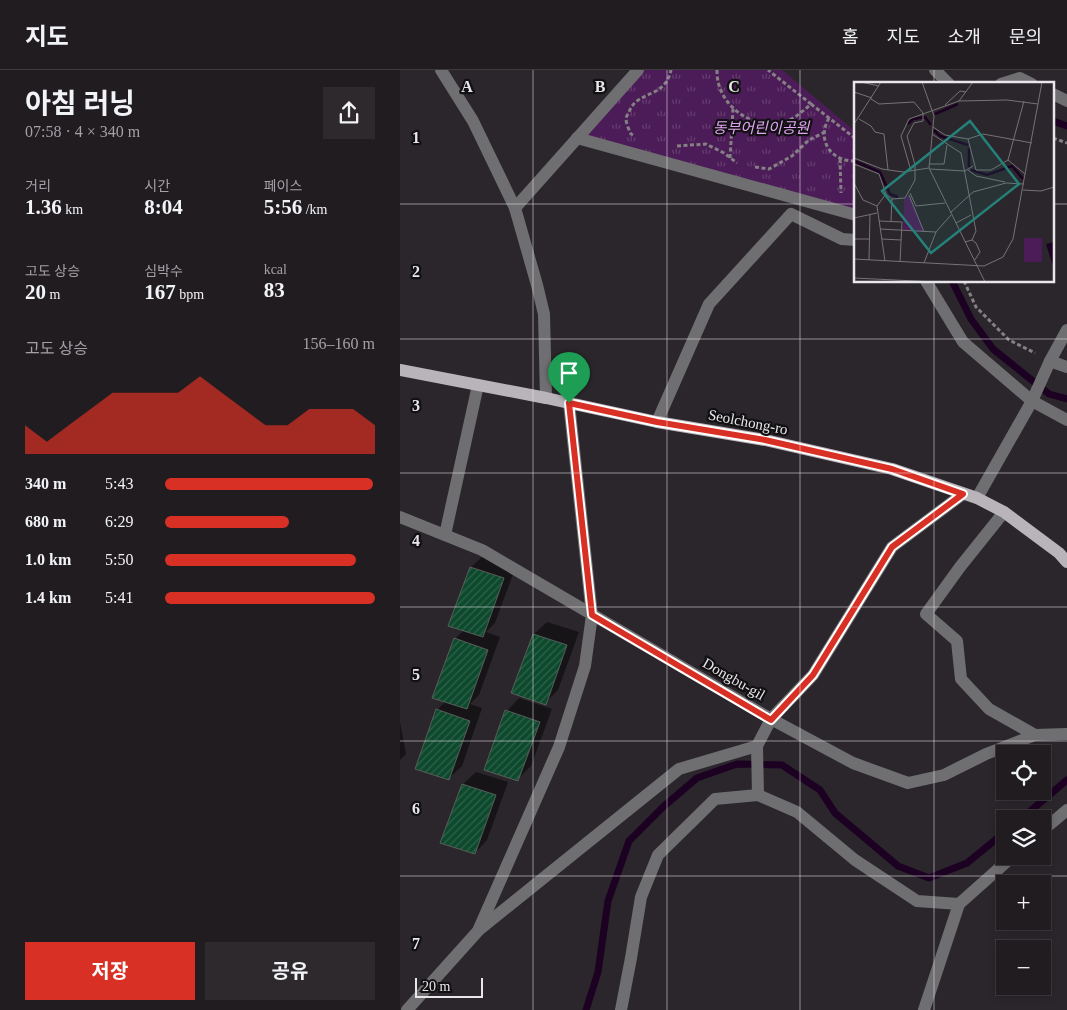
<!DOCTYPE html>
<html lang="ko">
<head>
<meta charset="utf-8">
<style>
	:root { --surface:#201c20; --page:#2d292d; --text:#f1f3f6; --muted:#a2a1a5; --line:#3d3a3e; --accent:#d93025 }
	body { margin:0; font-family:"Times New Roman","Noto Sans KR",serif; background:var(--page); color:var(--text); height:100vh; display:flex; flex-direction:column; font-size:19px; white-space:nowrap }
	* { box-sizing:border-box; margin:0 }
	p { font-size:16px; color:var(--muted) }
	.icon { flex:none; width:28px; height:28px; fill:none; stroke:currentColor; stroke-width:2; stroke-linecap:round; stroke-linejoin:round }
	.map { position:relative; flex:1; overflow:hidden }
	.sheet { display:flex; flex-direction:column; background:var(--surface); width:400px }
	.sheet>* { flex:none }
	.fabs { position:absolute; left:596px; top:675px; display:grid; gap:10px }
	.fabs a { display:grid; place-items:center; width:55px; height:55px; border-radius:0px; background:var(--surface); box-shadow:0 2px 8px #0003,0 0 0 1px var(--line); font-size:25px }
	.scale { position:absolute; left:15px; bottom:12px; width:68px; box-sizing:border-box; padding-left:5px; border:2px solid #e9e6e9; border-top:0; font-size:14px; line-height:18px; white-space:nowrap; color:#e9e6e9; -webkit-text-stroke:4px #111012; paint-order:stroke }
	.pin { position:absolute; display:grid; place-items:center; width:42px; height:42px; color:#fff; margin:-51px -21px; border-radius:50% 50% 50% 0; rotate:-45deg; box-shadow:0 0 5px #0007 }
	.pin .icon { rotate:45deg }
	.round { display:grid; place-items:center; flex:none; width:52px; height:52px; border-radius:0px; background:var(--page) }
	.head { display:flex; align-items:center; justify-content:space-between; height:85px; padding:0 25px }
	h1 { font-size:28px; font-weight:700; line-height:38px }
	.stats { display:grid; grid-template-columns:repeat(3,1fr); gap:8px; height:85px; padding:5px 25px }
	.stats div { display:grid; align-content:center }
	.stats b { font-size:21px; font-weight:700 }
	.stats small { font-size:14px; font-weight:400 }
	.stats p { font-size:14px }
	.chart { height:140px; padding:10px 25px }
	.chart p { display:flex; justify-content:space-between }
	.chart svg { width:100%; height:90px; margin-top:5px; fill:var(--accent); opacity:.7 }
	.cta { display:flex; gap:10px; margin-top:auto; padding:10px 25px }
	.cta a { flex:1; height:58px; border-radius:0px; background:var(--accent); color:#fff; font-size:20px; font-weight:700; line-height:58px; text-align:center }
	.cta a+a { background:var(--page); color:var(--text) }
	ul { padding:0 25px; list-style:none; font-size:16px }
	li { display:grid; grid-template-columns:80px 60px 1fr; align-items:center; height:38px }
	li i { height:12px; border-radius:6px; background:var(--accent) }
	header { display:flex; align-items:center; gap:30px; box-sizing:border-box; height:70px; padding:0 25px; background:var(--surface); border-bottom:1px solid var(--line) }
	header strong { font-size:24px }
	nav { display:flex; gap:28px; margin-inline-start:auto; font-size:18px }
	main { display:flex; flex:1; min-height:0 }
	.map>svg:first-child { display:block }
	.park { fill:url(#park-tufts) }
	.shadow { fill:#0007 }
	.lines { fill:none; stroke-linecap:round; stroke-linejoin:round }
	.stream { stroke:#1c0123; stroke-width:7 }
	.building { fill:url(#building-hatch); stroke:#585e5a }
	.path { stroke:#848084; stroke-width:3; stroke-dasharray:4 2.5; stroke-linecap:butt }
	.minor { stroke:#6f6e70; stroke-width:12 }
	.major { stroke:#b8b4b9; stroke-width:12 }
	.route-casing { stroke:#fff; stroke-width:10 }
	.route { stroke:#d93025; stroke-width:6 }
	.grid { fill:none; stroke:#e9e6e9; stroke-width:1; stroke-opacity:0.55 }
	.labels { text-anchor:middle; stroke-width:4.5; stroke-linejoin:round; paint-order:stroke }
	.park-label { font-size:15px; font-style:italic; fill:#e2a4f3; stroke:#111012 }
	.street-label { font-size:15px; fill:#e9e6e9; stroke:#111012 }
	.inset-river { fill:none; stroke:#1c0123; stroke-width:2.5 }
	.inset-road { fill:none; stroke:#767377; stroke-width:1 }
	.view { fill:#25817a; fill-opacity:0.15; stroke:#25817a; stroke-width:2.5 }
	.inset-edge { fill:none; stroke:#e9e6e9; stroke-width:2.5 }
	.grid-label { font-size:16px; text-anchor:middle; font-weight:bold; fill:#e9e6e9; stroke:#111012; stroke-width:4.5; stroke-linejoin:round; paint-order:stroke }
</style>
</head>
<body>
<header>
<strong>지도</strong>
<nav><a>홈</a><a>지도</a><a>소개</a><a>문의</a></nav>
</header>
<main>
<section class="sheet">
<div class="head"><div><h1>아침 러닝</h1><p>07:58 · 4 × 340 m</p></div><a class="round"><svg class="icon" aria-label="share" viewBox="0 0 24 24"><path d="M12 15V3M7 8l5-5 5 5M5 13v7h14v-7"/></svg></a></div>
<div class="stats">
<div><p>거리</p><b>1.36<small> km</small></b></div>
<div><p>시간</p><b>8:04</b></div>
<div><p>페이스</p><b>5:56<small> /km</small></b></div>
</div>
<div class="stats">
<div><p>고도 상승</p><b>20<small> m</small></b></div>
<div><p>심박수</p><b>167<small> bpm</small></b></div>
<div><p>kcal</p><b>83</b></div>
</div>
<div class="chart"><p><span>고도 상승</span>156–160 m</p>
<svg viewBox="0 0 160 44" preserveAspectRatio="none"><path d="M0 44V30L10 38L20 30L30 22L40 14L50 14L60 14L70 14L80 6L90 14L100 22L110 30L120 30L130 22L140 22L150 22L160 30V44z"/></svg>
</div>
<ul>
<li><b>340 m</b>5:43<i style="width:99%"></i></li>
<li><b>680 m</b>6:29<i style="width:59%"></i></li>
<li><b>1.0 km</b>5:50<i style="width:91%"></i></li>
<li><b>1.4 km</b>5:41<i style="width:100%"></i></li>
</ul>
<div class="cta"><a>저장</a><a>공유</a></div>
</section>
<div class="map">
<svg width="667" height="940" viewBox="0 0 667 940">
	<defs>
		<pattern id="park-tufts" width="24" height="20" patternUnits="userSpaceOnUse" patternTransform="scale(1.25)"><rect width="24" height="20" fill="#4c1c58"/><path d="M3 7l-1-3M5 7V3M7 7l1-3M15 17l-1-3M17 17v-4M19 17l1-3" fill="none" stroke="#663d70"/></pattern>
		<pattern id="building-hatch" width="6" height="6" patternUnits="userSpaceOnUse" patternTransform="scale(1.25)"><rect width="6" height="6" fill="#0d492c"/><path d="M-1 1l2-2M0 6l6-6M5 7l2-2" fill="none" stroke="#30634b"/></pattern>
	</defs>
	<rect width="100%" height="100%" fill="#2a262b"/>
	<polygon class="park" points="238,0 382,0 456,62 456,145 177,68"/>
	<g class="shadow">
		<polygon points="84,485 116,496 95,553 86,562 100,567 79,625 70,634 82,638 62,696 49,708 37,640 46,631 55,569 64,560 50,555 71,497"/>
		<polygon points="147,552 179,562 158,620 145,633 134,564"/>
		<polygon points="119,628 152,639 131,696 118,709 107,641"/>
		<polygon points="0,652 6,684 0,690"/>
		<polygon points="76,702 108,712 87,770 75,783 63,714"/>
	</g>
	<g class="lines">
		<g class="stream">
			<polyline points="653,51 667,56"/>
			<polyline points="552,211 571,249 593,279 649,324 667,329"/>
			<polyline points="621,749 667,710"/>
			<polyline points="186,940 198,902 208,831 229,771 263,737 297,708 337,694 382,695 420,720 435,743 498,796 529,808 567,793 605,762"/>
		</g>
	</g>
	<g class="building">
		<polygon points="70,497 104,508 83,567 48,556"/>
		<polygon points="133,564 167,575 146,635 111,623"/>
		<polygon points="54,568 88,580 67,639 32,628"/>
		<polygon points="36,639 70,651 49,710 15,699"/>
		<polygon points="105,640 140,652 118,711 84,700"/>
		<polygon points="62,714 96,725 75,784 40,773"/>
	</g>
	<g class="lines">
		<g class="path">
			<path d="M317 0C316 33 349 59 381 53 393 50 402 42 411 34L368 0"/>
			<polyline points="411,34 456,69"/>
			<path d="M429 48C416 70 431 92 456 91"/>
			<path d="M233 65 231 64C229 60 226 53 226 49 226 46 228 44 229 42 237 20 265 29 271 0"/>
			<polyline points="653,68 667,73"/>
			<polyline points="277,76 306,74 324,83 337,93"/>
			<polyline points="330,88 333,39"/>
			<polyline points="440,89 441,123"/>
			<polyline points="355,97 369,99 392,86 409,70 425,62 426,63"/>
			<polyline points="564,211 576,237 609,270 635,283"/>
		</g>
		<g class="minor">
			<polyline points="41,0 73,51 115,138 137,215 144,244 146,328"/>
			<polyline points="535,0 549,14"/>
			<polyline points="601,14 620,8 632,14"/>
			<polyline points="653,24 667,31"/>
			<polyline points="177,68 456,145"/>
			<polyline points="115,138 238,0"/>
			<polyline points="526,211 563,272 632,331 667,350"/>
			<polyline points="650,291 667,297"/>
			<polyline points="257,352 309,234 391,144 442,169 456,170"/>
			<polyline points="577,428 632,331 650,291 667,260"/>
			<polyline points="604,442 560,497 526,544 557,571 561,609 589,639 635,665"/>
			<polyline points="0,447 82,480 371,649 453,693 508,713 544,705 586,684 635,665 667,664"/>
			<polyline points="45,465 78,315"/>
			<polyline points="358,725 357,676 371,649 413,605 492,477 563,424"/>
			<polyline points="642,761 667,740"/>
			<polyline points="80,859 279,699 357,676"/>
			<polyline points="7,940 78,861 159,677 185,596 192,545 169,333"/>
			<polyline points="221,940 231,888 241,827 258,785 315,729 358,725 397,742 455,790 517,831 559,834 613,786"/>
			<polyline points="524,940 559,834"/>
		</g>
		<polyline class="major" points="0,300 146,328 257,352 365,370 492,399 577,428 604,442 659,483 667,492"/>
	</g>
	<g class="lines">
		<g class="route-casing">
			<polygon id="route" points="169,333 257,352 365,370 492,399 563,424 492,477 413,605 371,650 192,545"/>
		</g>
		<use href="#route" class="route"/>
	</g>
	<path class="grid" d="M133 0V940M267 0V940M400 0V940M534 0V14M0 134H456M653 134H667M534 211V940M0 269H667M0 403H667M0 537H667M0 671H667M0 806H667"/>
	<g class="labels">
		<g class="park-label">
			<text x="361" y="63">동부어린이공원</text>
		</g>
		<g class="street-label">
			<text transform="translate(348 352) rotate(11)" y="5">Seolchong-ro</text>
			<text transform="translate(334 609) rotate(30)" y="5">Dongbu-gil</text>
		</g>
	</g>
	<g transform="translate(454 12)">
		<rect width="200" height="200" fill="#2a262b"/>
		<path d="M170 156H188V180H170Z" fill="#4c1c58"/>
		<path d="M55 113 70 150 49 148 50 117Z" fill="#4c1c58"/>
		<path d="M200 160V187L192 162Z" fill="#1c0123"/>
		<path class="inset-river" d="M81 32 104 22M54 42 59 37 71 35 77 43M80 48 86 54 114 63M0 79 26 90 36 112 44 115M115 85V66M117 88 133 93 158 84 169 97"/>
		<path class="inset-road" d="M7 0 25 4M68 0 80 34 75 86 131 200M0 10 18 16M105 19 153 18 184 22M91 23 106 9 112 10M5 37 17 44 21 50 30 52 34 88M0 42 27 0M79 45 91 53 114 57 122 88H137L154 78 171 92M78 52 107 71 122 149 118 158M114 57 129 52 178 61M0 76 28 87 49 90 75 86M154 78 170 19M0 82 25 92 32 112 38 117 51 116 61 98V83L53 54 60 41 69 39V31L60 20 25 22 17 17M75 82H90L93 63M76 87 111 89 119 84M114 88 122 94 151 100M57 89 47 54 55 37 105 19 119 0M0 101 9 118 23 124 31 179M169 108 187 109 200 105M56 111 62 124 91 121M55 113 70 150M23 124 32 112M96 131 119 110 152 101 170 102M0 136 23 131M25 139 48 140 46 180M37 139 38 117M102 141 117 133M26 147 82 150M0 157H16M28 157 47 158M111 160 118 158 122 161 126 170 120 179M0 177 130 184 149 175 159 157 188 0M15 178 16 132M70 181 82 150 97 133M0 196 82 200"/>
		<path class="view" d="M116 39 165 102 77 171 28 109Z"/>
		<rect width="200" height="200" class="inset-edge"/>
	</g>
	<g class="grid-label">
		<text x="67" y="22">A</text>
		<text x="200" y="22">B</text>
		<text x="334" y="22">C</text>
		<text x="16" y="73">1</text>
		<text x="16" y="207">2</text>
		<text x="16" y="341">3</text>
		<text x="16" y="476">4</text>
		<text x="16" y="610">5</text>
		<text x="16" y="744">6</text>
		<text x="16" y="879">7</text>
	</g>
</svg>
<div class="fabs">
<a><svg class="icon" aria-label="locate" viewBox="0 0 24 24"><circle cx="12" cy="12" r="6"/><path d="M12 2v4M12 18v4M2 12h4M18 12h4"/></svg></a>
<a><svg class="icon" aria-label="layers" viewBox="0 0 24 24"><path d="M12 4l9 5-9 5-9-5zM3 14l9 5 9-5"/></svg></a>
<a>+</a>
<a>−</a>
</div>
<div class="scale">20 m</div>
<div class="pin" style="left:169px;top:333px;background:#1e9e55"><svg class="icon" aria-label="arrive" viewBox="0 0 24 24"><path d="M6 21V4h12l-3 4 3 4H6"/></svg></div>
</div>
</main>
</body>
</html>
